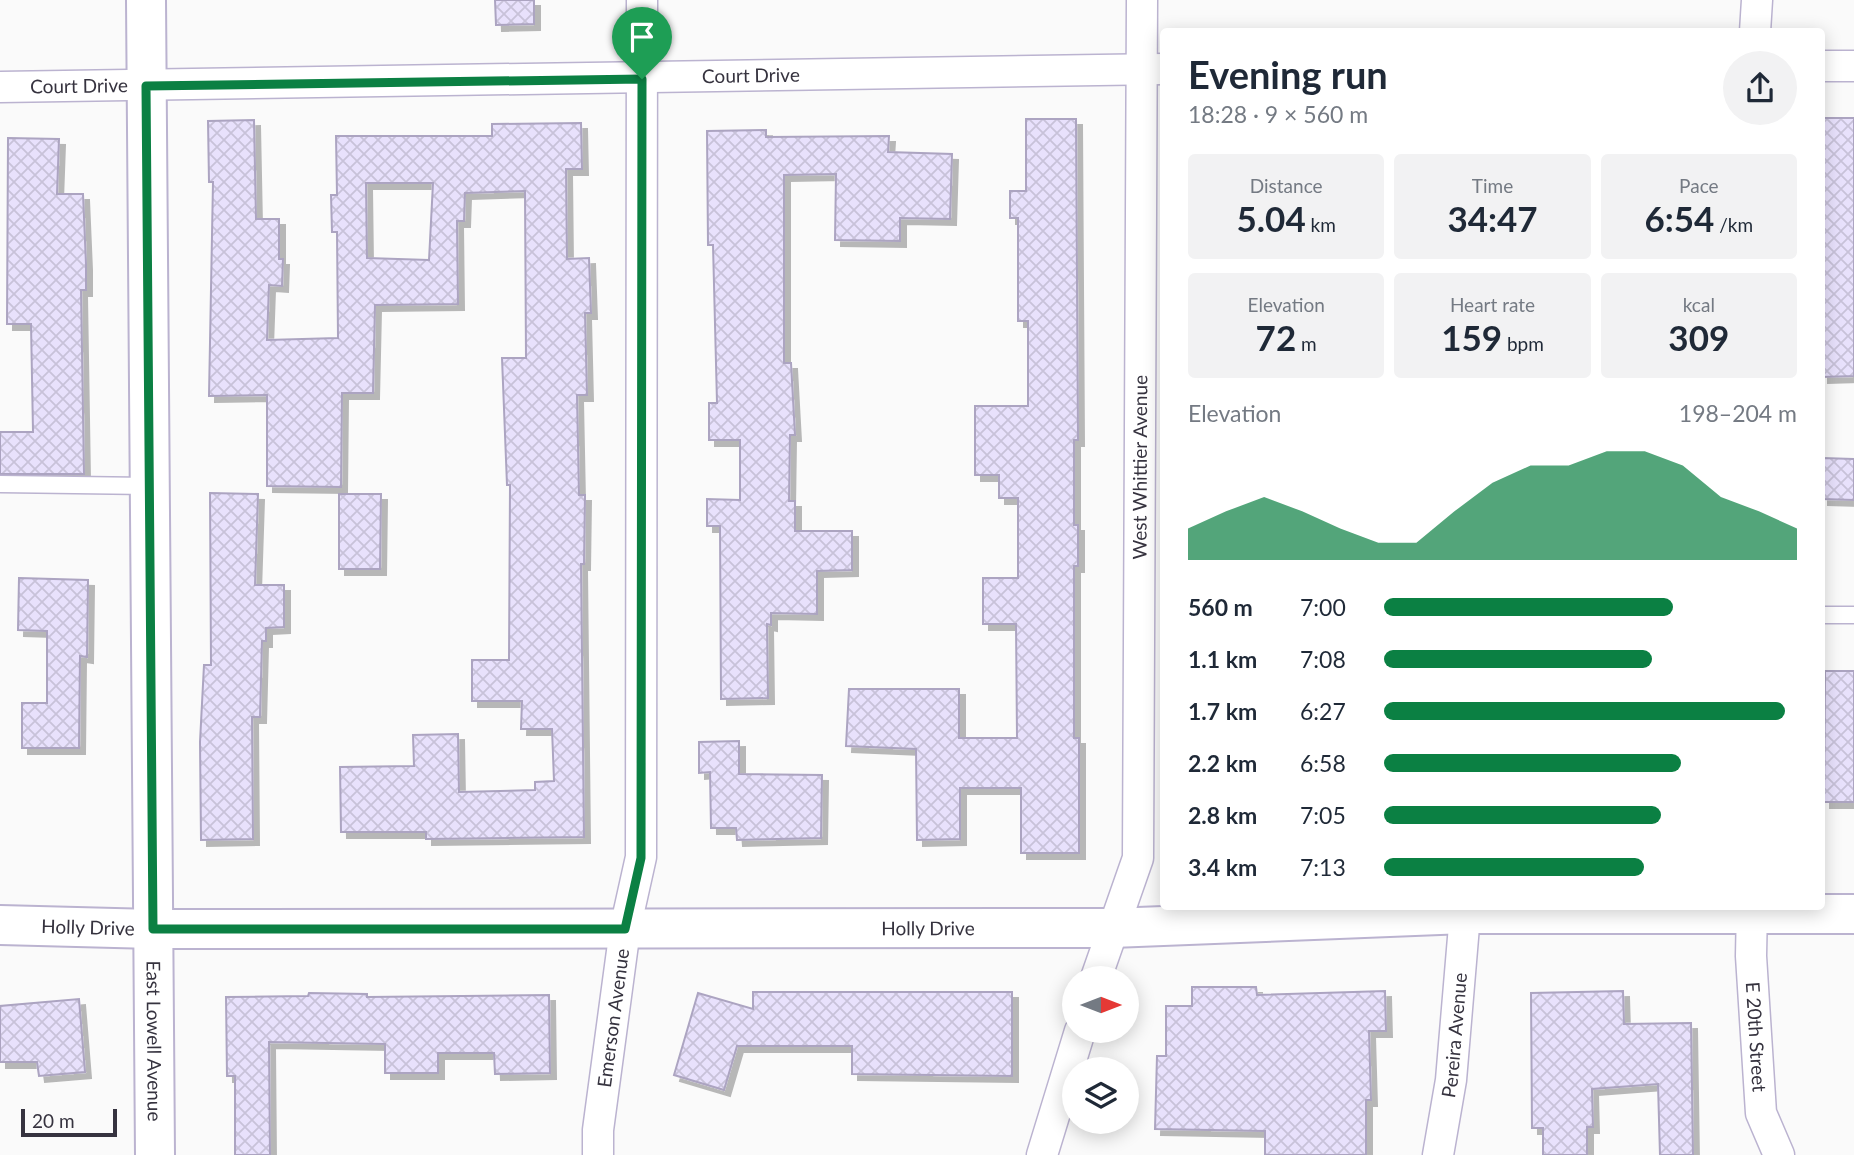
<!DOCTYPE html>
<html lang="en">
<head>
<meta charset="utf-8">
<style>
	:root { --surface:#fff; --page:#f2f2f3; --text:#1f2937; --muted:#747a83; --accent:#0b8043 }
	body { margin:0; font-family:Lato,sans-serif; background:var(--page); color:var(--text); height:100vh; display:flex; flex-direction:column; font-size:26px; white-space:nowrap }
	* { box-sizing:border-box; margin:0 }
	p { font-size:23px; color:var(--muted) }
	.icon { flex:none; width:38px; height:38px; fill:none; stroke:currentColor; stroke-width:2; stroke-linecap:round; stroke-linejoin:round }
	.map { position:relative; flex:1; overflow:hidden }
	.drawer { position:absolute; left:1160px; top:28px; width:665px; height:882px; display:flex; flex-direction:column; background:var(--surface); border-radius:7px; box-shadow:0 4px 18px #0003 }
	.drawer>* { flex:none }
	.needle { width:46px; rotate:90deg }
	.tools { position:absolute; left:1062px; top:966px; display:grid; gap:14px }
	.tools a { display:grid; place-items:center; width:77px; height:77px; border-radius:50%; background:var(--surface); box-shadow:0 4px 18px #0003; font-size:35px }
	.scale { position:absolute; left:21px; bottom:18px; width:96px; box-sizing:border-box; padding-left:7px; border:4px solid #36333f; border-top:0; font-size:19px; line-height:24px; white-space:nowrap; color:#36333f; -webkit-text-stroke:5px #fafafa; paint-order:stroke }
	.pin { position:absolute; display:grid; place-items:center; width:60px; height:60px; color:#fff; margin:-72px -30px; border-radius:50% 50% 50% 0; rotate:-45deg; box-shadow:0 0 7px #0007 }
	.pin .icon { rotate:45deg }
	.round { display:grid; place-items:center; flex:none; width:74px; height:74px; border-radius:37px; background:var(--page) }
	.summary { display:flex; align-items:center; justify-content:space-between; height:119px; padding:0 28px }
	h1 { font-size:38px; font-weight:700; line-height:52px }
	.stats { display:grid; grid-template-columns:repeat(3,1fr); gap:10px; height:119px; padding:7px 28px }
	.stats div { display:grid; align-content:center; border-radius:7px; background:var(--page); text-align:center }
	.stats b { font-size:35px; font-weight:700 }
	.stats small { font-size:19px; font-weight:400 }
	.stats p { font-size:19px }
	.chart { height:196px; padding:14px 28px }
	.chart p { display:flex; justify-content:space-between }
	.chart svg { width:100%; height:126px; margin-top:7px; fill:var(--accent); opacity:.7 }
	ul { padding:0 28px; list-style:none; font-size:23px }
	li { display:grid; grid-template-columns:112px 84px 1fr; align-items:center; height:52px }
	li i { height:18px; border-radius:9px; background:var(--accent) }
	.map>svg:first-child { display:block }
	.building { fill:url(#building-cross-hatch); stroke:#aca4c1; stroke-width:2; fill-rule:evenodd; filter:url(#shadow) }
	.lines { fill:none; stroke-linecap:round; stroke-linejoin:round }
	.service-casing { stroke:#bbb3d0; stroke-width:19 }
	.minor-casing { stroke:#bbb3d0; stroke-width:33 }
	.tertiary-casing { stroke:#bbb3d0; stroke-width:42 }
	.service { stroke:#fff; stroke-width:16 }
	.minor { stroke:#fff; stroke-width:30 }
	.tertiary { stroke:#fff; stroke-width:38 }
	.route-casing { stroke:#fff; stroke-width:14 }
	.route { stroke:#0b8043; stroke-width:9 }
	.labels { text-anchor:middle; stroke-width:7; stroke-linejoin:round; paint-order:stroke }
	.street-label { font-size:19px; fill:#36333f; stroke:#fafafa }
</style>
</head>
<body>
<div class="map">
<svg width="1854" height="1155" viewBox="0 0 1854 1155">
	<defs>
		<pattern id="building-cross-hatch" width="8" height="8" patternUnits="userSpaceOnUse" patternTransform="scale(1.75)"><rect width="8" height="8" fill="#e8e1fc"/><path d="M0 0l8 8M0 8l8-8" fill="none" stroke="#c8c2d9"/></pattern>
		<filter id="shadow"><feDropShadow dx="6" dy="6" stdDeviation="0" flood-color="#0004"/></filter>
	</defs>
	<rect width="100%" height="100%" fill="#fafafa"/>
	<g class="building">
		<polygon points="495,0 534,0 534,24 496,25"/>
		<polygon points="1822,118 1854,118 1854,376 1822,377"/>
		<polygon points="1026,119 1076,119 1078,440 1074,440 1074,525 1078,525 1078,566 1074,566 1074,738 1079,738 1079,853 1021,853 1021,788 960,788 960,839 917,840 916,749 846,746 849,689 959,689 959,738 1017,738 1016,624 983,624 983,578 1018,578 1018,498 999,498 999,475 975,475 975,406 1028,406 1028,321 1018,321 1018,218 1010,218 1010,191 1026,191"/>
		<path d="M254 120 256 219H279V259H283L282 286 269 285 267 340 338 338 337 232H332L331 195H337L336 136H492V124L581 123 582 169H566L567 259 589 258 591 313H585L587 395H577L579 495H585L584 564H581L584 837 426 839V832H341L340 767 414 766 413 735 458 734 459 792 535 790V782L554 781 552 729H521L522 701H472V660H509L510 485H507L502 358H526L525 191 465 193 464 221H457L458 304 375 305 373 393H342L341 487 267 486V395L209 396 213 182H209L208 121ZM366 183H433L429 260 367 258Z"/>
		<polygon points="766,130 766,137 889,136 888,152 952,154 950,219 900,218 900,241 835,240 836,174 784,175 784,363 791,363 795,435 790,435 789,501 795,501 795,531 852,531 852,570 817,571 817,614 771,613 771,625 767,624 768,698 721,699 720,526 707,526 707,499 740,500 740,440 709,440 709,403 717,403 713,245 708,245 707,131"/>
		<polygon points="8,138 59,139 57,194 83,194 86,264 86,290 81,290 84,474 0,474 0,432 33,432 31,324 7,324"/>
		<polygon points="1822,458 1854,459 1854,500 1822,499"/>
		<polygon points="210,493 258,494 255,585 284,585 284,627 266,628 266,641 262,641 260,717 252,717 253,839 201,840 200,742 204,665 211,665"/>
		<polygon points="339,494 381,494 380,569 339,569"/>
		<polygon points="19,578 88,580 87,657 80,656 79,748 22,748 22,703 47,703 47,631 18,630"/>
		<polygon points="1825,671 1854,671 1854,802 1824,802"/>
		<polygon points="739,741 739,774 822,775 821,838 737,840 736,828 711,828 710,772 699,773 699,742"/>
		<polygon points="1192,987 1256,987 1257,995 1385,991 1386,1031 1369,1031 1371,1100 1366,1100 1366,1155 1265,1155 1265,1131 1155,1129 1157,1056 1166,1056 1166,1006 1192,1006"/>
		<polygon points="1623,991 1624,1024 1691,1023 1693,1155 1660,1155 1658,1084 1592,1089 1593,1127 1587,1127 1587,1155 1543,1155 1543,1128 1532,1128 1531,993"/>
		<polygon points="753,992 1012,992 1012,1076 852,1074 852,1046 737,1046 724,1090 674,1075 698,993 753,1009"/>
		<polygon points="309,993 367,994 367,997 549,995 550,1073 495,1074 494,1053 438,1053 438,1073 385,1073 385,1044 269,1042 270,1155 235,1155 235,1076 227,1076 226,997 308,996"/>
		<polygon points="79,999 85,1072 39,1076 37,1062 0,1062 0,1006"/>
	</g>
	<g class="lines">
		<g class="service-casing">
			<g id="service">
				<polyline points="0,484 149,486"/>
				<polyline points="1822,615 1854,615"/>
			</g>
		</g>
		<g class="minor-casing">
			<g id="minor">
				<polyline points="1755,32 1757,0"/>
				<polyline points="1822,66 1854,66"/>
				<path id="s1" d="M0 87 1164 69"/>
				<path id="s2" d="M1752 906 1751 956 1761 1113 1779 1155"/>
				<path id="s3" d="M1096 978 1138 858 1142 0"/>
				<path id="s4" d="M598 1155V1130L625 929 641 857 642 0"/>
				<polyline points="1042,1155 1080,1031"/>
				<path id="s5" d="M1438 1155 1451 1080 1465 914"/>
			</g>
		</g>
		<g class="tertiary-casing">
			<g id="tertiary">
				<path id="s6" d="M146 0 155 1155"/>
				<path id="s7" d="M0 925 153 929 1112 928 1465 914H1854"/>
			</g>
		</g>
		<use href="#service" class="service"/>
		<use href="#minor" class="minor"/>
		<use href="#tertiary" class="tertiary"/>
	</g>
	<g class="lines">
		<g class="route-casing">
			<polygon id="route" points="642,79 641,858 625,929 153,929 146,86"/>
		</g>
		<use href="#route" class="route"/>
	</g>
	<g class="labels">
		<g class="street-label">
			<text dy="7" stroke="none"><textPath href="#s1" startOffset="751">Court Drive</textPath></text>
			<text dy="7" stroke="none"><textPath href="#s1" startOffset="79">Court Drive</textPath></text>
			<text dy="7" stroke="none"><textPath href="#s3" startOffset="518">West Whittier Avenue</textPath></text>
			<text dy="7" stroke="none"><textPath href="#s7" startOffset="88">Holly Drive</textPath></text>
			<text dy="7" stroke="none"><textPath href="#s7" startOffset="928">Holly Drive</textPath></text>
			<text dy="7" stroke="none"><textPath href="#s4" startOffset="138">Emerson Avenue</textPath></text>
			<text dy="7" stroke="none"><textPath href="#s5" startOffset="121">Pereira Avenue</textPath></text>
			<text dy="7" stroke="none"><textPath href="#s2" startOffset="131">E 20th Street</textPath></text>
			<text dy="7" stroke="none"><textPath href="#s6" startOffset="1041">East Lowell Avenue</textPath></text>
		</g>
	</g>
</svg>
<div class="tools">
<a><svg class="needle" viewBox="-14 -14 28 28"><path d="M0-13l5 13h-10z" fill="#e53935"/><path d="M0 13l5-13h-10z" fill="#747a83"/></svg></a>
<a><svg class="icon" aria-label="layers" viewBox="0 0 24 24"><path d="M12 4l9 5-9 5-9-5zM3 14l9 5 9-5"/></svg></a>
</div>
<div class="scale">20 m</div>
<div class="pin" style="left:642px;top:79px;background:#1e9e55"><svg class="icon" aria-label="arrive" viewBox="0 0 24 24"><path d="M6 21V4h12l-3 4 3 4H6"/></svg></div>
<section class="drawer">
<div class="summary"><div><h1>Evening run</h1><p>18:28 · 9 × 560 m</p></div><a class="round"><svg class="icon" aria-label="share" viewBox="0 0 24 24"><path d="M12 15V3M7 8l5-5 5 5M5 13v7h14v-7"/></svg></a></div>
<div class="stats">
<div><p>Distance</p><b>5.04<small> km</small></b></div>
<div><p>Time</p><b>34:47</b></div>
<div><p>Pace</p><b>6:54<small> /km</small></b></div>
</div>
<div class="stats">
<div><p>Elevation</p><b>72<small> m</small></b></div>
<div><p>Heart rate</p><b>159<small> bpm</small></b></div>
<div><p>kcal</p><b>309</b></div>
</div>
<div class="chart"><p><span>Elevation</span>198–204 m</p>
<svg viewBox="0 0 160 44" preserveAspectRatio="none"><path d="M0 44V33L10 27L20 22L30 27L40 33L50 38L60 38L70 27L80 17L90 11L100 11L110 6L120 6L130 11L140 22L150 27L160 33V44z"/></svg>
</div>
<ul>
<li><b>560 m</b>7:00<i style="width:70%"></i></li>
<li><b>1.1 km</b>7:08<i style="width:65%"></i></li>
<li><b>1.7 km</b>6:27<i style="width:97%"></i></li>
<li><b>2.2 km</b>6:58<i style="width:72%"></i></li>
<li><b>2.8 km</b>7:05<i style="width:67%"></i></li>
<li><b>3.4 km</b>7:13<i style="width:63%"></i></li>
</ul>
</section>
</div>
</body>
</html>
